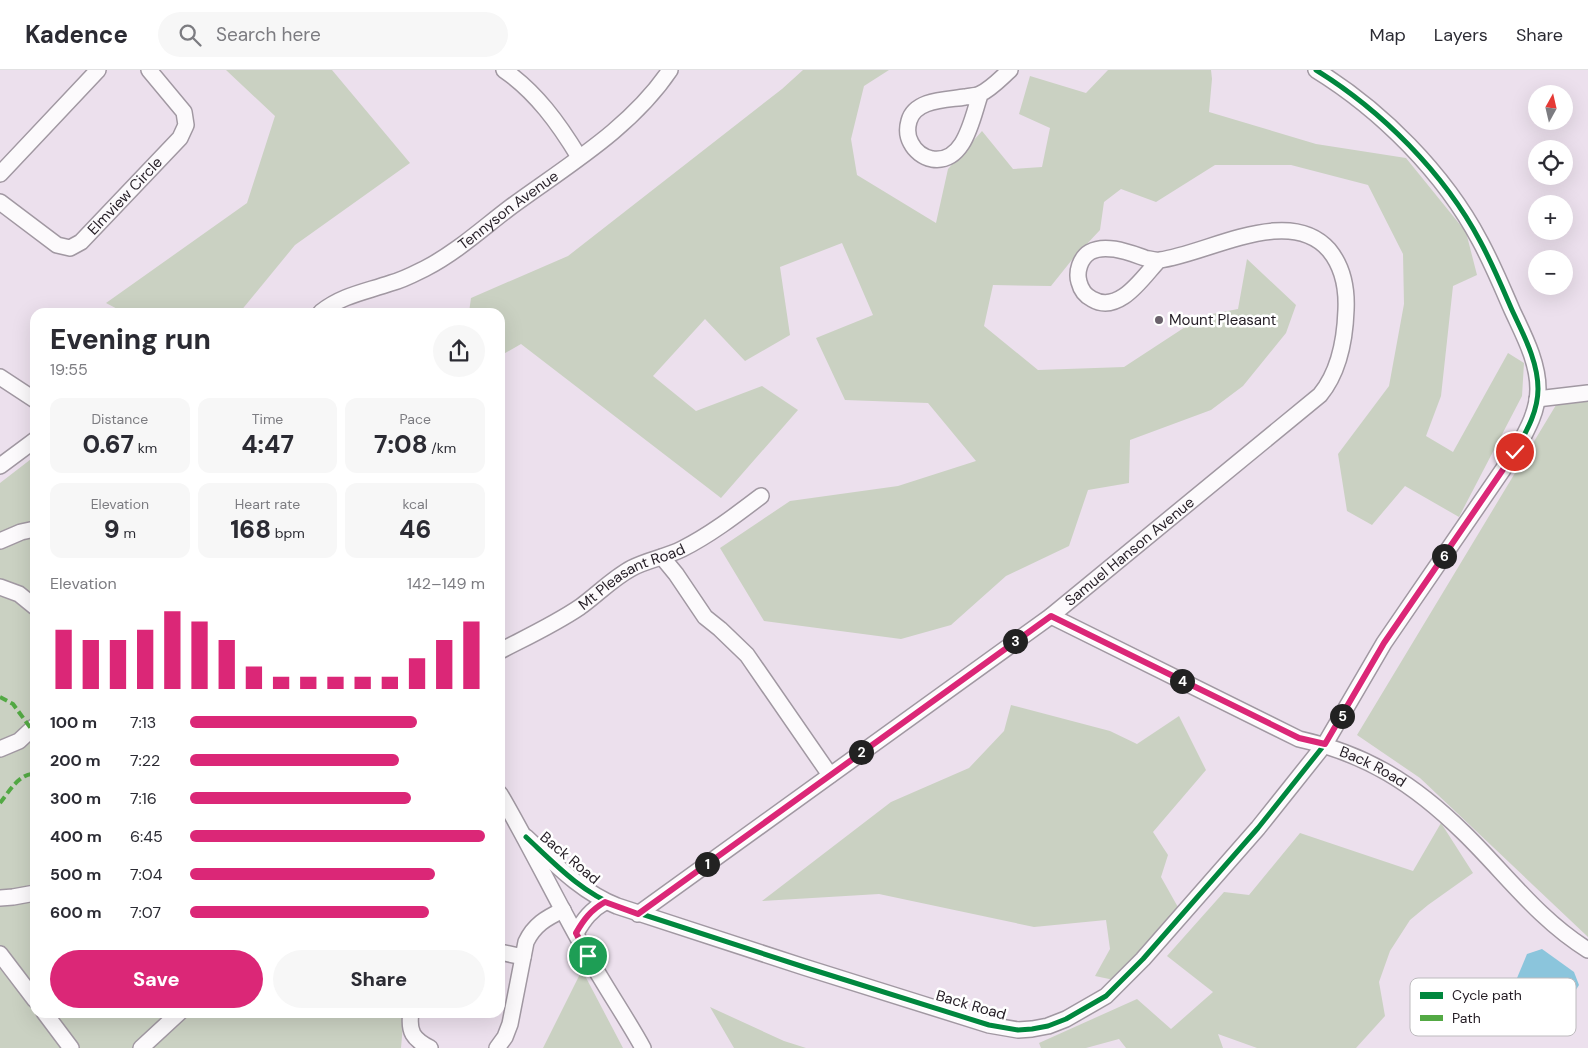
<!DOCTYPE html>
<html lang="en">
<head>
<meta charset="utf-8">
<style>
	:root { --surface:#fff; --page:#f7f7f7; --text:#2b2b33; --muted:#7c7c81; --line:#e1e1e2; --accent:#db2777 }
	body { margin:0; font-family:"DM Sans",sans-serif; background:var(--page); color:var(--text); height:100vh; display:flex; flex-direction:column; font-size:19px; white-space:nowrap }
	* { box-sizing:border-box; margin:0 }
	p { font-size:16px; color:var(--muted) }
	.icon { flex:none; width:28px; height:28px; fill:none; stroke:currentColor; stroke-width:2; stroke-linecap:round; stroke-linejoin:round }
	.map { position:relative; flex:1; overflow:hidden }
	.side { position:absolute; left:30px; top:238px; width:475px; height:710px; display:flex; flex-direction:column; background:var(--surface); border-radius:15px; box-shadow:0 5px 20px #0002 }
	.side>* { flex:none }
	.needle { width:32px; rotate:8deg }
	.buttons { position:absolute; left:1528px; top:15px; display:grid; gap:10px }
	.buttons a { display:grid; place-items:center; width:45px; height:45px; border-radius:50%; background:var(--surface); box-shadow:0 5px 20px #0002; font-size:25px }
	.pin { position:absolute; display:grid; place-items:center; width:42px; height:42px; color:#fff; margin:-21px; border:2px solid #fff; border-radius:50%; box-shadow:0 1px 5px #0007 }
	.km { position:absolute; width:25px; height:25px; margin:-12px; border-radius:50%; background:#222; color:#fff; font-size:14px; line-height:25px; text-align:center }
	.round { display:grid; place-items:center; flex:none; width:52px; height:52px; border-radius:26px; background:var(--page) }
	.overview { display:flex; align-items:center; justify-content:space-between; height:85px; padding:0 20px }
	h1 { font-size:28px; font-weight:800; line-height:38px }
	.figures { display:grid; grid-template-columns:repeat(3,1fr); gap:8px; height:85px; padding:5px 20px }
	.figures div { display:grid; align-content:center; border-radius:12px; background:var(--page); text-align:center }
	.figures b { font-size:25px; font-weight:800 }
	.figures small { font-size:14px; font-weight:400 }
	.figures p { font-size:14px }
	.chart { height:140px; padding:10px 20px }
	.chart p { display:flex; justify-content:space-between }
	.chart svg { width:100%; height:90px; margin-top:5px; stroke:var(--accent); stroke-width:6 }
	.action { display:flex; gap:10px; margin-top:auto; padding:10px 20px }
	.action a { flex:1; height:58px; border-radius:30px; background:var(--accent); color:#fff; font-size:20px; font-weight:800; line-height:58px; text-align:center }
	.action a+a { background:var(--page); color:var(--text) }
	ul { padding:0 20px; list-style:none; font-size:16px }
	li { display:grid; grid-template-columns:80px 60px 1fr; align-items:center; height:38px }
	li i { height:12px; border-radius:6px; background:var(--accent) }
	header { display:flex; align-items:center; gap:30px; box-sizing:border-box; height:70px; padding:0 25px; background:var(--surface); border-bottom:1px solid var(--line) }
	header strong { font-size:24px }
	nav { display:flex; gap:28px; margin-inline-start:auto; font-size:18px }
	.search { width:350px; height:45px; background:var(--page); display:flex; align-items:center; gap:12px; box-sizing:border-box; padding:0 18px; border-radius:28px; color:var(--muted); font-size:19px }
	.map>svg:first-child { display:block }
	.green { fill:#cad1c2 }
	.water { fill:#8bc5dc }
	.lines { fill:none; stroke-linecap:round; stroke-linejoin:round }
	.minor-casing { stroke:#a198a2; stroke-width:18 }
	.minor { stroke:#fcfafc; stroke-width:15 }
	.quiet { stroke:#53a944; stroke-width:4; stroke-dasharray:8 4; stroke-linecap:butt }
	.cycleway-casing { stroke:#fff; stroke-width:8 }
	.cycleway { stroke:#00873e; stroke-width:5 }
	.route-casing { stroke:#fff; stroke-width:10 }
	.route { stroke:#db2777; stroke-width:6 }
	.poi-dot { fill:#6a616b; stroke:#fff; stroke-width:2 }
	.labels { text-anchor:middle; stroke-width:5; stroke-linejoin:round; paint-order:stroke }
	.street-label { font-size:15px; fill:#241d25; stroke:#fff }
	.poi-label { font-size:15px; fill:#241d25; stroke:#fff; text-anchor:start }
	.key { fill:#fff; stroke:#bdbbbe; stroke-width:1 }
	.key-label { font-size:14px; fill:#241d25 }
</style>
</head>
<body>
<header>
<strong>Kadence</strong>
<div class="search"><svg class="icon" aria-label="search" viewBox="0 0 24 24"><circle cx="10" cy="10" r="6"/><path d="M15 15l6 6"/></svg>Search here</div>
<nav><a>Map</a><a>Layers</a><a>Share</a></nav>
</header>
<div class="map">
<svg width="1588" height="978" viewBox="0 0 1588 978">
	<rect width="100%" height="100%" fill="#ece0ed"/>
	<g class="green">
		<polygon points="226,0 332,0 410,93 295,175 240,242 123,242 106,233 247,133 275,46"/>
		<polygon points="803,0 889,0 864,16 851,69 857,105 936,153 948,99 982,61 1013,99 1042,97 1050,58 1019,44 1030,6 1086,23 1108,0 1211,0 1212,9 1209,42 1316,74 1406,88 1466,162 1477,205 1453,216 1441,326 1426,366 1453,382 1508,283 1524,293 1522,326 1459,447 1405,416 1372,455 1347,441 1338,384 1389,316 1404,234 1403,184 1368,115 1291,95 1215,95 1156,132 1121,119 1104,132 1100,160 1071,191 1051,216 993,215 984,256 1038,300 1124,297 1202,246 1238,239 1247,189 1296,235 1286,263 1243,316 1211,340 1130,370 1129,413 1088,420 1069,476 1006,506 951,555 901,569 764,551 720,478 790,431 898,416 976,391 928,333 845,330 816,268 873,245 842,173 780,197 790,265 745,291 705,249 653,306 696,341 762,316 798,340 721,428 521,274 500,286 500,242 469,242 471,228 568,186 782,19"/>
		<polygon points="1588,331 1588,867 1420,708 1357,665 1556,335"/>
		<polygon points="35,386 35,942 404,943 401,978 0,978 0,413"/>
		<polygon points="1011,635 1110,661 1137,674 1179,646 1206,700 1153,762 1168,785 1161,807 1179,839 1114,910 1095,906 1110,879 1106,850 1034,857 879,824 762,831 891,732 969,698 1004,661"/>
		<polygon points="1441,753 1473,803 1428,835 1410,850 1390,881 1379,912 1385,946 1356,978 1257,978 1218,964 1223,978 1126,978 1119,969 1086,978 1041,978 1039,973 1137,929 1171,959 1213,922 1167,886 1224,822 1249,825 1300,763 1413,801"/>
		<polygon points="582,900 623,978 543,978"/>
		<polygon points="710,937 784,971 806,978 734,978"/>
	</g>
	<polygon class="water" points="1542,879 1574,902 1579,915 1549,962 1508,945 1507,932 1527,884"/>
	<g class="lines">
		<g class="minor-casing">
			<g id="minor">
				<path d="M504 0C536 22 559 54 579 87"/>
				<path d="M980 25C972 48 965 94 932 89 923 87 915 81 911 73 907 66 907 58 909 51 915 29 947 30 965 27 970 26 976 26 980 24 991 19 1001 8 1010 0"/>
				<polyline points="0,104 98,0"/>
				<path id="s1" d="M0 132 57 175 70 178 81 172 180 68 186 55 184 42 149 0"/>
				<path id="s2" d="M321 242C343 225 365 222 391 213 403 210 414 204 426 198 457 182 484 157 512 136 568 95 631 58 670 0"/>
				<polyline points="0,307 35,330"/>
				<polyline points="1537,329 1588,323"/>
				<polyline points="0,396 35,370"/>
				<polyline points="0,471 21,462 35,459"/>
				<polyline points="662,487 676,504 705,547 720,559 747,585 830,705"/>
				<polyline points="0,517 19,524 35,537"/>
				<path id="s3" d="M1051 546 1299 669C1367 684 1414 714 1464 763 1505 803 1539 850 1588 880"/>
				<path id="s4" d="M500 581C527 567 555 554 580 537 598 524 613 508 632 498 647 490 666 487 682 479 710 465 736 445 761 426"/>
				<polyline points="0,679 19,671 35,656"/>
				<path d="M500 724C531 777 557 832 588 886 605 917 626 947 643 978"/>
				<path d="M526 767C554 793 581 822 617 836L804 897 989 955 1018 960 1032 959 1048 956 1066 949 1106 926 1143 889 1258 758 1325 674 1384 573 1515 382C1526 362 1538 342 1538 319 1538 291 1523 264 1512 240 1502 217 1492 193 1480 171 1444 103 1381 40 1316 0"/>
				<polyline points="0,828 13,827 35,823"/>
				<path id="s5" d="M638 844 1051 546 1320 325C1339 302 1345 269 1346 240 1347 218 1343 197 1329 180 1289 134 1207 184 1160 190 1155 191 1150 189 1145 188 1130 183 1106 173 1090 182 1080 188 1076 202 1079 212 1081 220 1086 226 1092 229 1119 245 1143 207 1158 191"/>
				<path d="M576 863C584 849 591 840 605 832"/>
				<polyline points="500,882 523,887"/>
				<polyline points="0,884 35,930"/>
				<polyline points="44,942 71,978"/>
				<path d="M411 942C408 962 413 969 430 978"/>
				<polyline points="141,978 180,942"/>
				<path d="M497 978 505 967 510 954 526 872C534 855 546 848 563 840"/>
			</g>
		</g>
		<use href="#minor" class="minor"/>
		<g class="quiet">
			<polyline points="0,627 13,634 35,664"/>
			<path d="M0 733C9 722 19 703 35 704"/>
		</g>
		<g class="cycleway-casing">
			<path id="cycleway" d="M526 767C554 793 581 822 617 836L804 897 989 955 1018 960 1032 959 1048 956 1066 949 1106 926 1143 889 1258 758 1325 674 1384 573 1515 382C1526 362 1538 342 1538 319 1538 291 1523 264 1512 240 1502 217 1492 193 1480 171 1444 103 1381 40 1316 0"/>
		</g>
		<use href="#cycleway" class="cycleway"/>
	</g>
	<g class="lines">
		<g class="route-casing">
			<path id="route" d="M588 886 576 863C584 849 591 840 605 832L638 844 1051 546 1299 668 1325 674 1384 573 1515 382"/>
		</g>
		<use href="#route" class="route"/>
	</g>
	<circle class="poi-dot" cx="1159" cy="250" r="5"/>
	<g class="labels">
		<g class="street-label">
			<text dy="5" stroke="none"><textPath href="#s1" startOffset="161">Elmview Circle</textPath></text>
			<text dy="5" stroke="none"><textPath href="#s2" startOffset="215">Tennyson Avenue</textPath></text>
			<text dy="5" stroke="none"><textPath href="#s5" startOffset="611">Samuel Hanson Avenue</textPath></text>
			<text dy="5" stroke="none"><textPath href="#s4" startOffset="152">Mt Pleasant Road</textPath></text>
			<text dy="5" stroke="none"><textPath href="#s3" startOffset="356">Back Road</textPath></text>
			<text transform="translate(570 788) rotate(40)" y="5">Back Road</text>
			<text transform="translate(971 935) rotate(16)" y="5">Back Road</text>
		</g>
		<g class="poi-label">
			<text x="1169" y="255">Mount Pleasant</text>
		</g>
	</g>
	<rect x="1410" y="908" width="166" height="58" rx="8" class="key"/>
	<rect x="1420" y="922" width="23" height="7" fill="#00873e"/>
	<rect x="1420" y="945" width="23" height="6" fill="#53a944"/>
	<g class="key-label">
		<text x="1452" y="930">Cycle path</text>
		<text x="1452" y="953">Path</text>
	</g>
</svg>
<div class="buttons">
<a><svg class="needle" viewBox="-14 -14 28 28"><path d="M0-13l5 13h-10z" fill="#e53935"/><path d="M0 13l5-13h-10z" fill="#7c7c81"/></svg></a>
<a><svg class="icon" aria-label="locate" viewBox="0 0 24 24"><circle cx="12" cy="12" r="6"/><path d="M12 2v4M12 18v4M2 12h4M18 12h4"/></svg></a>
<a>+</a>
<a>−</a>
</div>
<div class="pin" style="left:588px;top:886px;background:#1e9e55"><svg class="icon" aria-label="arrive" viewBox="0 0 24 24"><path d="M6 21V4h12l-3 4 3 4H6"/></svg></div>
<div class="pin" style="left:1515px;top:382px;background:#d93025"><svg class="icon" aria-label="check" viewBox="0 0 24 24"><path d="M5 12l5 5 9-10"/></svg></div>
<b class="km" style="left:707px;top:794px">1</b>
<b class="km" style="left:861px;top:682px">2</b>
<b class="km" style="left:1015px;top:571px">3</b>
<b class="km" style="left:1182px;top:611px">4</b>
<b class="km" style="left:1342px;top:646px">5</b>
<b class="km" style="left:1444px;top:486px">6</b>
<section class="side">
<div class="overview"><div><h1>Evening run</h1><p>19:55</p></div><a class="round"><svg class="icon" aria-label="share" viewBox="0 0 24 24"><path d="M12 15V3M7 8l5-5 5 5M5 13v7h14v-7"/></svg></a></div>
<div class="figures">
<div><p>Distance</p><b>0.67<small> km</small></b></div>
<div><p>Time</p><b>4:47</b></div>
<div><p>Pace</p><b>7:08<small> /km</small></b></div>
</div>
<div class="figures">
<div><p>Elevation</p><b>9<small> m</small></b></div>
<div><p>Heart rate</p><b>168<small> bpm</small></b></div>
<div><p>kcal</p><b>46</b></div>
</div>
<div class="chart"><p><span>Elevation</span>142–149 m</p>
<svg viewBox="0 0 160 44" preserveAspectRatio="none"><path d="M5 44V15M15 44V20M25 44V20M35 44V15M45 44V6M55 44V11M65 44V20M75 44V33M85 44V38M95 44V38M105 44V38M115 44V38M125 44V38M135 44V29M145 44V20M155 44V11"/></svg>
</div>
<ul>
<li><b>100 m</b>7:13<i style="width:77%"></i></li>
<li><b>200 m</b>7:22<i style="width:71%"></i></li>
<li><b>300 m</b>7:16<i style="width:75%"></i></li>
<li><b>400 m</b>6:45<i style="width:100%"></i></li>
<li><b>500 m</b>7:04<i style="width:83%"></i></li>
<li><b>600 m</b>7:07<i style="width:81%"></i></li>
</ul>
<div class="action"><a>Save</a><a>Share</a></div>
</section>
</div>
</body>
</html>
